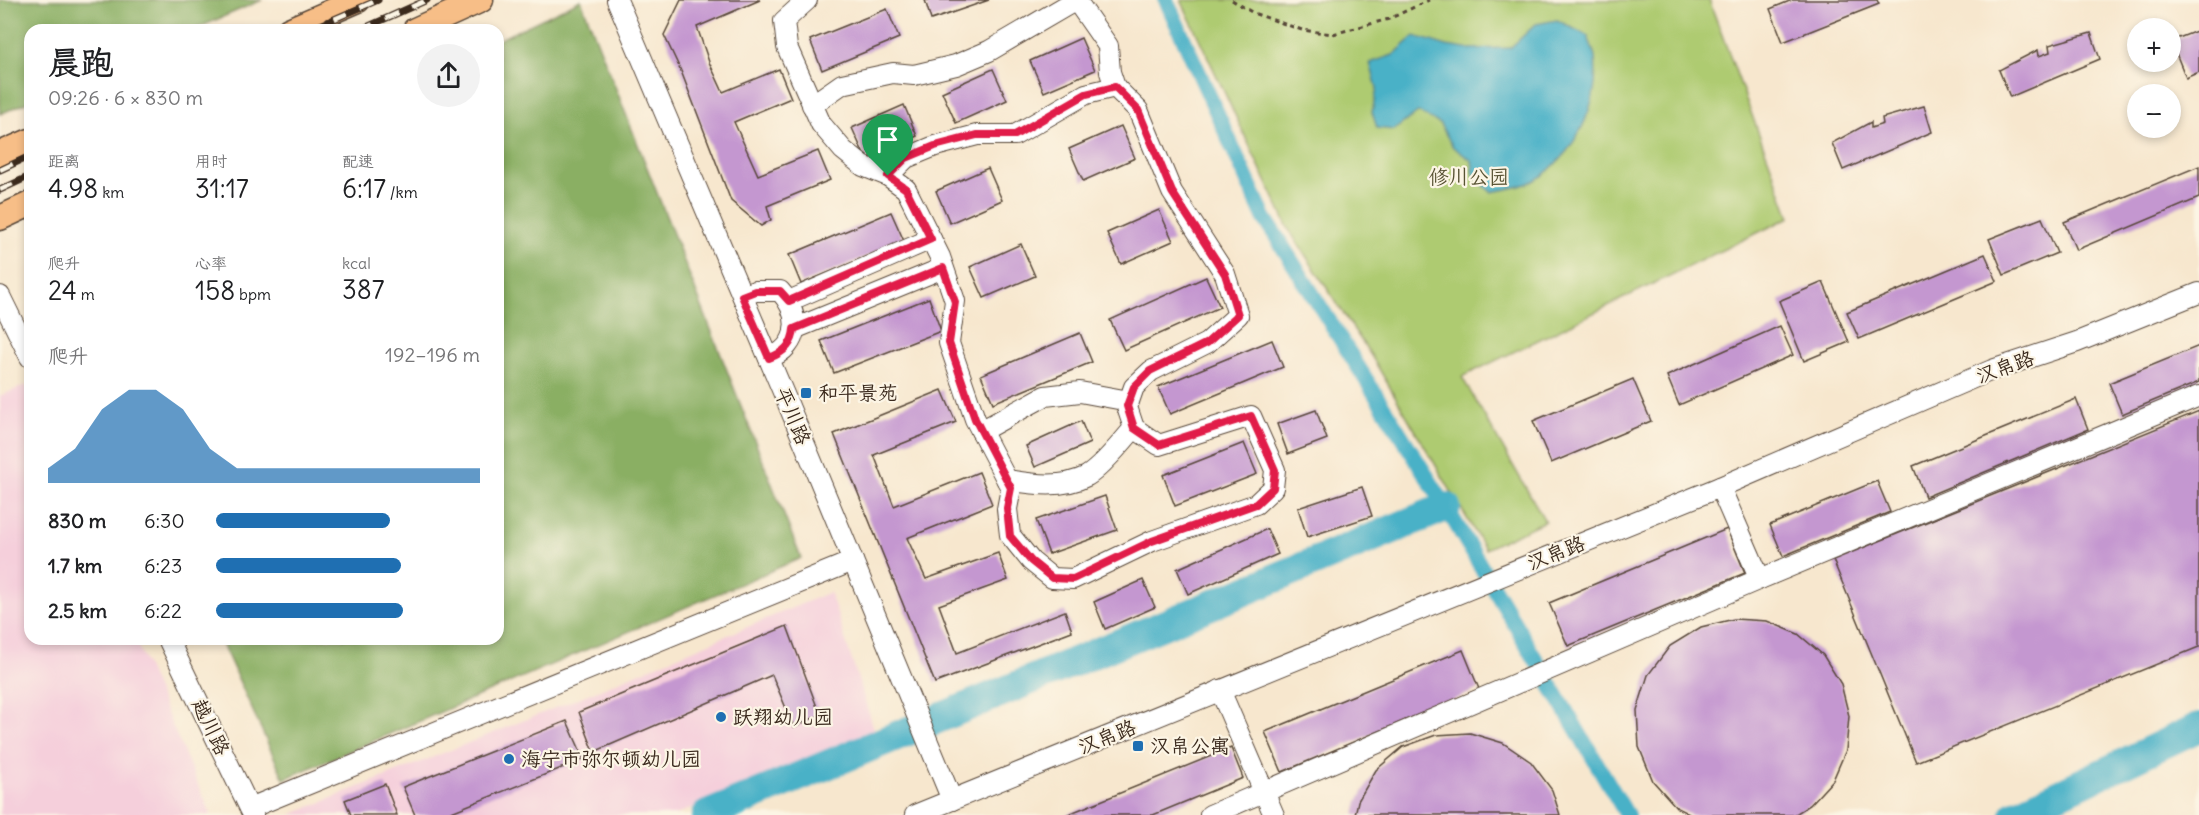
<!DOCTYPE html>
<html lang="zh">
<head>
<meta charset="utf-8">
<style>
	:root { --surface:#fff; --page:#f2f2f2; --text:#202124; --muted:#757577; --accent:#1f6fb2 }
	body { margin:0; font-family:Delius,"LXGW WenKai TC",sans-serif; background:var(--page); color:var(--text); height:100vh; display:flex; flex-direction:column; font-size:22px; white-space:nowrap }
	* { box-sizing:border-box; margin:0 }
	p { font-size:20px; color:var(--muted) }
	.icon { flex:none; width:33px; height:33px; fill:none; stroke:currentColor; stroke-width:2; stroke-linecap:round; stroke-linejoin:round }
	.map { position:relative; flex:1; overflow:hidden }
	.panel { position:absolute; left:24px; top:24px; width:480px; height:621px; display:flex; flex-direction:column; background:var(--surface); border-radius:18px; box-shadow:0 3px 9px #0003 }
	.panel>* { flex:none }
	.buttons { position:absolute; left:2127px; top:18px; display:grid; gap:12px }
	.buttons a { display:grid; place-items:center; width:54px; height:54px; border-radius:50%; background:var(--surface); box-shadow:0 3px 9px #0003; font-size:30px }
	.pin { position:absolute; display:grid; place-items:center; width:51px; height:51px; color:#fff; margin:-62px -26px; border-radius:50% 50% 50% 0; rotate:-45deg; box-shadow:0 0 6px #0007 }
	.pin .icon { rotate:45deg }
	.round { display:grid; place-items:center; flex:none; width:63px; height:63px; border-radius:32px; background:var(--page) }
	.headline { display:flex; align-items:center; justify-content:space-between; height:102px; padding:0 24px }
	h1 { font-size:33px; font-weight:600; line-height:45px }
	.metrics { display:grid; grid-template-columns:repeat(3,1fr); gap:9px; height:102px; padding:6px 24px }
	.metrics div { display:grid; align-content:center }
	.metrics b { font-size:26px; font-weight:600 }
	.metrics small { font-size:16px; font-weight:400 }
	.metrics p { font-size:16px }
	.chart { height:168px; padding:12px 24px }
	.chart p { display:flex; justify-content:space-between }
	.chart svg { width:100%; height:108px; margin-top:6px; fill:var(--accent); opacity:.7 }
	ul { padding:0 24px; list-style:none; font-size:20px }
	li { display:grid; grid-template-columns:96px 72px 1fr; align-items:center; height:45px }
	li i { height:15px; border-radius:8px; background:var(--accent) }
	.map>svg:first-child { display:block }
	.built { fill:#f5cfdb }
	.green { fill:#aecb71; stroke:#747a48; stroke-width:1.5 }
	.forest { fill:#8aaf63; stroke:#626c40; stroke-width:1.5 }
	.water { fill:#48b1c7; stroke:#426e72; stroke-width:1.5 }
	.lines { fill:none; stroke-linecap:round; stroke-linejoin:round }
	.canal { stroke:#48b1c7; stroke-width:16 }
	.river { stroke:#48b1c7; stroke-width:30 }
	.building { fill:#c497d0 }
	.minor-casing { stroke:#574638; stroke-width:22 }
	.major-casing { stroke:#574638; stroke-width:27 }
	.path { stroke:#574638; stroke-width:3; stroke-dasharray:4.5 4.5; stroke-linecap:butt }
	.minor { stroke:#fff; stroke-width:20 }
	.major { stroke:#f7be87; stroke-width:24 }
	.rail-casing { stroke:#3b2a1e; stroke-width:7 }
	.rail { stroke:#fcf5e5; stroke-width:4.5; stroke-dasharray:14; stroke-linecap:butt }
	.route-casing { stroke:#fff; stroke-width:12 }
	.route { stroke:#e11d48; stroke-width:8 }
	.poi-dot { fill:#1f6fb2; stroke:#fcf5e5; stroke-width:2 }
	.labels { text-anchor:middle; stroke-width:4.5; stroke-linejoin:round; paint-order:stroke }
	.park-label { font-size:20px; fill:#585233; stroke:#fcf5e5 }
	.street-label { font-size:20px; fill:#3b2a1e; stroke:#fcf5e5 }
	.poi-label { font-size:20px; fill:#3b2a1e; stroke:#fcf5e5; text-anchor:start }
</style>
</head>
<body>
<div class="map">
<svg width="2199" height="815" viewBox="0 0 2199 815">
	<rect width="100%" height="100%" fill="#fcf5e5"/>
	<filter id="ink" filterUnits="userSpaceOnUse"><feTurbulence type="fractalNoise" baseFrequency=".0167" numOctaves="2"/><feDisplacementMap in="SourceGraphic" scale="12" xChannelSelector="R" yChannelSelector="G"/><feConvolveMatrix kernelMatrix="1 2 1 2 8 2 1 2 1" color-interpolation-filters="sRGB"/></filter>
	<filter id="wash" filterUnits="userSpaceOnUse"><feTurbulence type="fractalNoise" baseFrequency=".008" numOctaves="4" result="noise"/><feDisplacementMap in="SourceGraphic" scale="24" xChannelSelector="R" yChannelSelector="G"/><feGaussianBlur stdDeviation="1.35" result="paint"/><feColorMatrix in="noise" values="0 0 0 0 0 0 0 0 0 0 0 0 0 0 0 0 0 1.4 0 .05"/><feComposite in="paint" operator="in"/></filter>
	<g filter="url(#wash)">
		<rect width="100%" height="100%" fill="#f7e7ce"/>
		<g class="built">
			<polygon points="26,385 30,395 30,639 135,639 211,815 0,815 0,396"/>
			<polygon points="830,592 875,732 675,815 290,815 567,703"/>
		</g>
		<polygon class="green" points="1181,0 1709,0 1790,217 1462,377 1545,521 1485,549 1372,357 1289,230"/>
		<g class="forest">
			<polygon points="0,0 262,0 193,30 30,30 30,101 0,114"/>
			<polygon points="581,0 801,558 284,779 220,639 498,639 498,40"/>
		</g>
		<path class="water" d="M1557 20 1588 36C1590 43 1594 51 1595 58 1600 103 1578 147 1543 175 1529 186 1507 189 1491 192L1474 177 1472 161 1453 147 1440 124 1418 112 1394 130 1377 128 1372 112 1377 88 1370 63 1393 55 1415 36 1447 46 1465 49 1510 48 1536 24Z"/>
		<g class="lines">
			<polyline class="canal" points="1166,0 1264,217 1446,507 1627,815"/>
			<g class="river">
				<polyline points="707,815 1446,507"/>
				<polyline points="2015,815 2199,727"/>
			</g>
		</g>
		<g id="blocks">
			<g class="building">
				<polygon points="681,0 760,0 697,27 709,62 723,92 779,69 791,98 734,122 758,175 818,151 830,180 767,206 771,220 761,226 731,201 681,71 664,35"/>
				<polygon points="925,0 989,0 931,20"/>
				<polygon points="1792,0 1877,0 1879,4 1783,42 1770,9"/>
				<polygon points="887,9 899,38 822,70 810,40"/>
				<polygon points="2199,30 2199,72 2186,78 2171,41"/>
				<polygon points="2091,33 2100,59 2010,97 1999,70 2038,50 2039,56 2050,52 2049,45"/>
				<polygon points="1081,38 1095,70 1044,92 1030,61"/>
				<polygon points="993,69 1007,100 956,123 942,92"/>
				<polygon points="904,105 917,136 866,159 852,128"/>
				<polygon points="1924,106 1932,132 1843,170 1832,143 1871,122 1871,128 1883,124 1882,118"/>
				<polygon points="1121,126 1135,158 1083,181 1069,149"/>
				<polygon points="2199,166 2199,198 2076,250 2064,222"/>
				<polygon points="988,168 1002,200 950,223 936,191"/>
				<polygon points="1159,210 1173,241 1121,264 1107,233"/>
				<polygon points="891,212 904,241 801,284 789,255"/>
				<polygon points="2042,218 2057,253 2004,275 1989,239"/>
				<polygon points="1021,244 1035,276 984,298 970,267"/>
				<polygon points="1985,254 1997,281 1859,339 1847,312"/>
				<polygon points="1206,277 1220,307 1124,350 1110,320"/>
				<polygon points="1823,282 1849,342 1804,361 1779,301"/>
				<polygon points="929,298 941,331 834,373 821,341"/>
				<polygon points="1780,326 1793,355 1679,405 1667,376"/>
				<polygon points="1080,333 1092,362 993,403 981,375"/>
				<polygon points="1272,340 1283,367 1170,414 1158,387"/>
				<polygon points="2199,346 2199,382 2122,414 2109,383"/>
				<polygon points="1633,379 1651,421 1551,463 1533,421"/>
				<polygon points="942,390 956,422 874,455 894,506 979,472 992,504 907,538 926,579 998,553 1008,580 939,605 957,653 1065,611 1072,631 935,683 834,434"/>
				<polygon points="2076,399 2088,429 1925,497 1913,466"/>
				<polygon points="1316,410 1327,439 1288,454 1277,424"/>
				<polygon points="2199,411 2199,647 1916,762 1833,560"/>
				<polygon points="1081,421 1090,443 1035,467 1026,446"/>
				<polygon points="1244,443 1257,474 1175,506 1163,475"/>
				<polygon points="1877,481 1890,512 1783,556 1770,525"/>
				<polygon points="1362,487 1372,516 1307,537 1298,508"/>
				<polygon points="1105,496 1117,530 1049,554 1036,520"/>
				<polygon points="1267,529 1278,554 1188,594 1177,569"/>
				<polygon points="1727,529 1745,573 1568,646 1549,603"/>
				<polygon points="1143,580 1155,607 1105,629 1094,602"/>
				<polygon points="1734,619 1767,621 1798,634 1823,655 1841,684 1849,716 1846,750 1833,780 1810,805 1794,815 1691,815 1677,808 1653,781 1639,747 1637,710 1648,675 1670,646 1701,627"/>
				<polygon points="787,626 820,715 794,727 772,675 594,752 579,712"/>
				<polygon points="1463,650 1479,689 1282,772 1265,732"/>
				<polygon points="567,721 584,759 444,815 415,815 403,787"/>
				<polygon points="1470,733 1503,743 1531,762 1552,790 1560,815 1355,815 1358,801 1376,770 1403,747 1436,735"/>
				<polygon points="1231,748 1243,778 1153,815 1066,815"/>
				<polygon points="385,784 397,815 351,815 345,800"/>
			</g>
		</g>
	</g>
	<g filter="url(#ink)">
		<use href="#blocks" fill-opacity="0" stroke="#574638" stroke-width="1.5"/>
		<g class="lines">
			<g class="minor-casing">
				<g id="minor">
					<polyline points="617,0 786,399 952,800"/>
					<polyline points="807,0 784,21 787,47 821,124 843,150 863,166 888,176 906,189 940,257 955,301 949,343 975,419 1011,488 1007,509 1010,535 1031,561 1052,578 1073,579 1152,541 1256,504 1273,488 1275,470 1251,416 1159,445 1134,428 1127,407 1134,387 1151,371 1207,343 1238,315 1225,274 1172,192 1138,110 1115,87 1110,72 1108,46 1076,0"/>
					<polyline points="812,105 842,84 893,73 914,75 956,65 989,51 1076,0"/>
					<polyline points="888,176 906,158 935,146 977,135 1015,135 1086,94 1115,87"/>
					<polyline points="0,296 30,357"/>
					<path d="M743 296 755 291H780C801 314 801 346 769 358"/>
					<polyline points="789,301 931,239"/>
					<polyline points="794,329 943,268"/>
					<polyline points="981,431 1045,396 1080,392 1129,401"/>
					<path d="M1007 480C1033 484 1062 489 1087 476 1101 468 1123 441 1134 428"/>
					<polyline points="1720,487 1760,579"/>
					<polyline points="168,639 253,815"/>
					<polyline points="1220,690 1274,815"/>
					<polyline points="250,808 853,561"/>
					<polyline points="915,815 1720,487 1992,370 2077,342 2199,293"/>
					<polyline points="1210,815 1760,579 2199,396"/>
				</g>
			</g>
			<g class="major-casing">
				<g id="major">
					<polyline points="289,30 358,0"/>
					<polyline points="415,30 481,0"/>
					<polyline points="0,154 30,141"/>
					<polyline points="0,218 30,204"/>
				</g>
			</g>
			<polyline class="path" points="1232,0 1253,13 1302,30 1333,34 1389,19 1429,0"/>
			<use href="#minor" class="minor"/>
			<use href="#major" class="major"/>
			<g class="rail-casing">
				<g id="rail">
					<polyline points="309,30 378,0"/>
					<polyline points="360,30 427,0"/>
					<polyline points="0,170 30,156"/>
					<polyline points="0,190 30,176"/>
				</g>
			</g>
			<use href="#rail" class="rail"/>
		</g>
	</g>
	<g class="lines" filter="url(#ink)">
		<g class="route-casing">
			<path id="route" d="M1115 87 1138 110 1172 192 1225 274 1238 315 1207 343 1150 371 1134 387 1127 406 1134 428 1159 445 1251 416 1275 470 1273 488 1256 504 1152 541 1073 579 1052 578 1031 561 1010 536 1007 508 1011 488 975 419 949 343 955 302 943 268 794 329C793 345 783 353 769 358L742 296 755 291H780L789 301 931 239 906 189 888 176 906 158 935 146 977 135H1015L1086 94Z"/>
		</g>
		<use href="#route" class="route"/>
	</g>
	<g class="poi-dot">
		<rect x="800" y="387" width="12" height="12" rx="3"/>
		<circle cx="721" cy="717" r="6"/>
		<rect x="1132" y="740" width="12" height="12" rx="3"/>
		<circle cx="509" cy="759" r="6"/>
	</g>
	<g class="labels">
		<g class="park-label">
			<text x="1469" y="184">修川公园</text>
		</g>
		<g class="street-label">
			<text transform="translate(2005 367) rotate(-20)" y="7">汉帛路</text>
			<text transform="translate(793 416) rotate(67)" y="7">平川路</text>
			<text transform="translate(1556 553) rotate(-22)" y="7">汉帛路</text>
			<text transform="translate(211 727) rotate(64)" y="7">越川路</text>
			<text transform="translate(1107 737) rotate(-22)" y="7">汉帛路</text>
		</g>
		<g class="poi-label">
			<text x="818" y="400">和平景苑</text>
			<text x="733" y="724">跃翔幼儿园</text>
			<text x="1150" y="753">汉帛公寓</text>
			<text x="521" y="766">海宁市弥尔顿幼儿园</text>
		</g>
	</g>
</svg>
<div class="buttons">
<a>+</a>
<a>−</a>
</div>
<div class="pin" style="left:888px;top:176px;background:#1e9e55"><svg class="icon" aria-label="arrive" viewBox="0 0 24 24"><path d="M6 21V4h12l-3 4 3 4H6"/></svg></div>
<section class="panel">
<div class="headline"><div><h1>晨跑</h1><p>09:26 · 6 × 830 m</p></div><a class="round"><svg class="icon" aria-label="share" viewBox="0 0 24 24"><path d="M12 15V3M7 8l5-5 5 5M5 13v7h14v-7"/></svg></a></div>
<div class="metrics">
<div><p>距离</p><b>4.98<small> km</small></b></div>
<div><p>用时</p><b>31:17</b></div>
<div><p>配速</p><b>6:17<small> /km</small></b></div>
</div>
<div class="metrics">
<div><p>爬升</p><b>24<small> m</small></b></div>
<div><p>心率</p><b>158<small> bpm</small></b></div>
<div><p>kcal</p><b>387</b></div>
</div>
<div class="chart"><p><span>爬升</span>192–196 m</p>
<svg viewBox="0 0 160 44" preserveAspectRatio="none"><path d="M0 44V38L10 30L20 14L30 6L40 6L50 14L60 30L70 38L80 38L90 38L100 38L110 38L120 38L130 38L140 38L150 38L160 38V44z"/></svg>
</div>
<ul>
<li><b>830 m</b>6:30<i style="width:66%"></i></li>
<li><b>1.7 km</b>6:23<i style="width:70%"></i></li>
<li><b>2.5 km</b>6:22<i style="width:71%"></i></li>
</ul>
</section>
</div>
</body>
</html>
